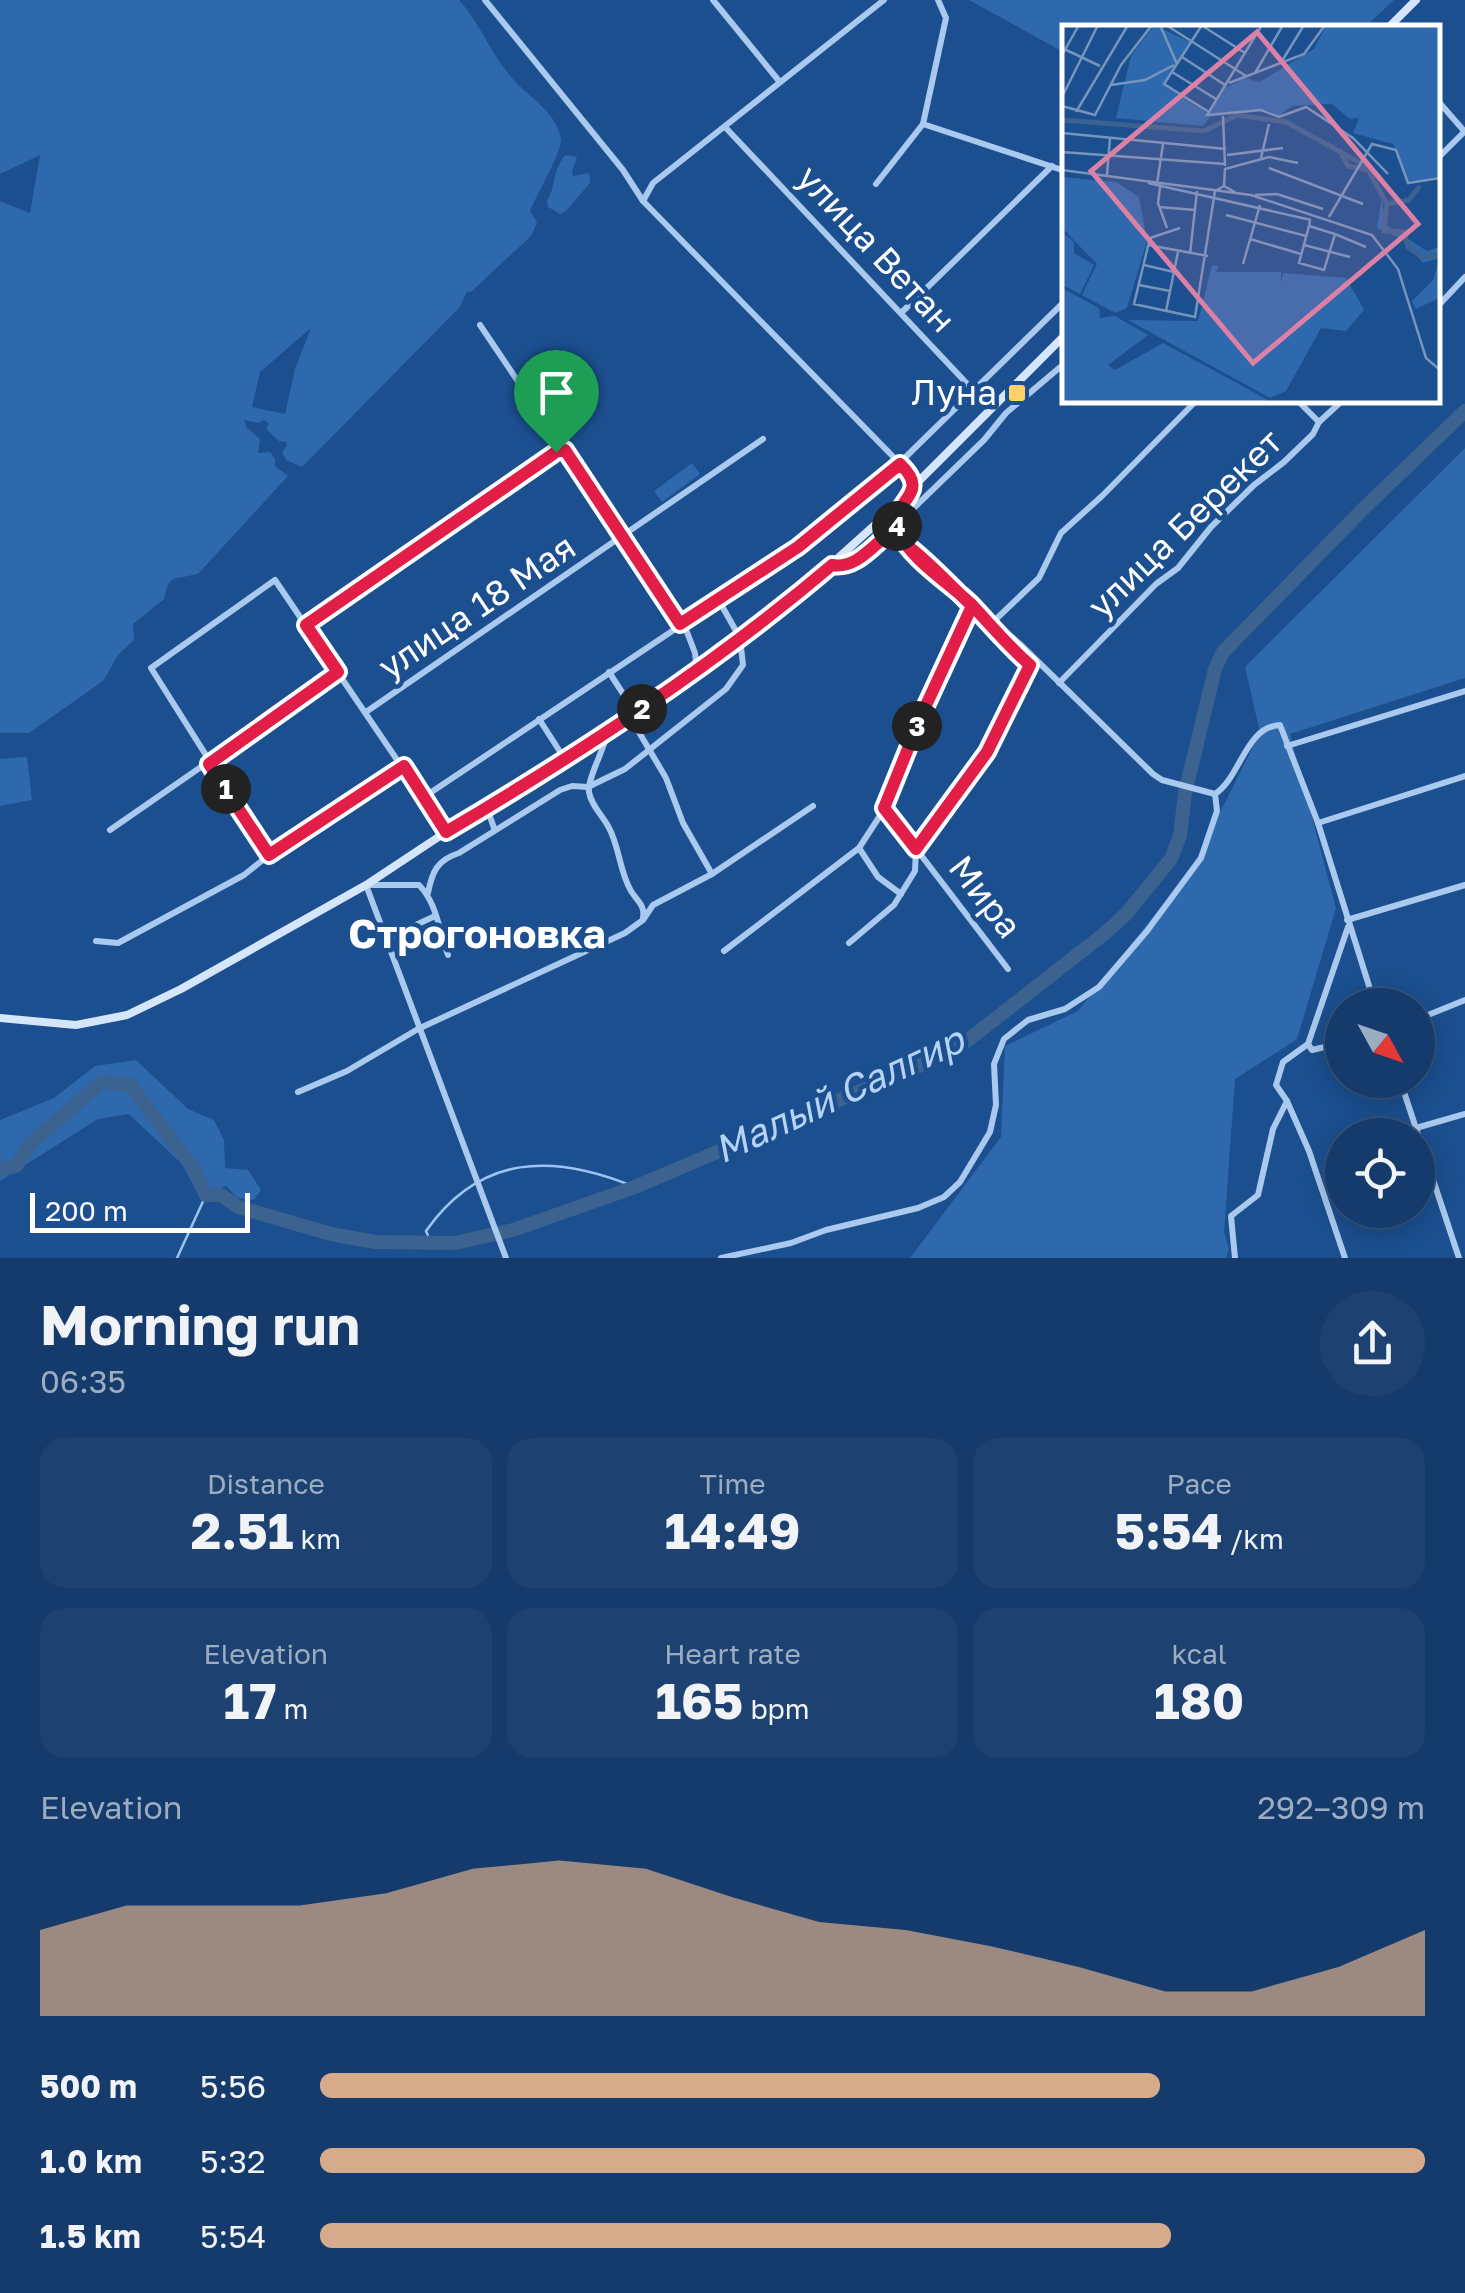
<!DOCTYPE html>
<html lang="en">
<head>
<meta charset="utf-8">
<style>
	:root { --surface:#143b6b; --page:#1d4271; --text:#f1f3f6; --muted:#9dadc1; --line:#33557e; --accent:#d6ab8b }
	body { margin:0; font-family:"Golos Text",sans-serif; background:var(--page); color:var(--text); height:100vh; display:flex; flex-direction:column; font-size:38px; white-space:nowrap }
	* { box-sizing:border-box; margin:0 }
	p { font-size:32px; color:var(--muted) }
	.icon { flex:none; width:55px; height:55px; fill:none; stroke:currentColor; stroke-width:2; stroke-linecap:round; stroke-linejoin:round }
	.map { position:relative; height:1258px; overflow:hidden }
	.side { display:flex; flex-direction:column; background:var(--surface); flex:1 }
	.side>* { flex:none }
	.needle { width:65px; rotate:130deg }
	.controls { position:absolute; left:1325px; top:988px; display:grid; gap:20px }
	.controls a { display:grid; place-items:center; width:110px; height:110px; border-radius:50%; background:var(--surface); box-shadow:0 5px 25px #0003,0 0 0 2px var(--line); font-size:50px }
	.scale { position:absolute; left:30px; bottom:25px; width:220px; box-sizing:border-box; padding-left:10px; border:5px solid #fff; border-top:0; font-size:28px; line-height:35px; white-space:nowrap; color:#fff; -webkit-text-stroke:8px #1b4f8f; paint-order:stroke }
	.pin { position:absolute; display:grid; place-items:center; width:85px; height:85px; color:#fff; margin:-102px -42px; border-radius:50% 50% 50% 0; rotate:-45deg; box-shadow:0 0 10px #0007 }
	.pin .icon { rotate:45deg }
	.km { position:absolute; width:50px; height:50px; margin:-25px; border-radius:50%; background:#222; color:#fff; font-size:28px; line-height:50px; text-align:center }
	.round { display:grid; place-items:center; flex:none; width:105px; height:105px; border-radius:52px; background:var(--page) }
	.headline { display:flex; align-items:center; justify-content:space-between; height:170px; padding:0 40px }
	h1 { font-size:55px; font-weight:700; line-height:75px }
	.stats { display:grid; grid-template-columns:repeat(3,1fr); gap:15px; height:170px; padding:10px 40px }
	.stats div { display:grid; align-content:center; border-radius:25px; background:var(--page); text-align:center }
	.stats b { font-size:50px; font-weight:700 }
	.stats small { font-size:28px; font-weight:400 }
	.stats p { font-size:28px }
	.chart { height:280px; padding:20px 40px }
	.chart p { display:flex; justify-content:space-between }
	.chart svg { width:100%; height:180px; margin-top:10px; fill:var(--accent); opacity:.7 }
	ul { padding:0 40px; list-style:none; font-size:32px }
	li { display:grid; grid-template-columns:160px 120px 1fr; align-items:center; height:75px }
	li i { height:25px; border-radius:12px; background:var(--accent) }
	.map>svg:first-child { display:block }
	.green { fill:#2e69ad; fill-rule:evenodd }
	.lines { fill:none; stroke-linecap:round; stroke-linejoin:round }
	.stream { stroke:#9cc4f0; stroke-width:2.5 }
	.river { stroke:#3c6290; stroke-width:14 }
	.street { stroke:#a9c9ee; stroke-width:6 }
	.secondary { stroke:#d6e6fa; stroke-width:8 }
	.route-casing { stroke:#fff; stroke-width:20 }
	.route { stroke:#e11d48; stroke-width:12 }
	.poi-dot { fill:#ffd166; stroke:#1b4f8f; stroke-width:4 }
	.labels { text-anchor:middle; stroke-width:9; stroke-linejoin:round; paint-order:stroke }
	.street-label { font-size:35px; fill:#fff; stroke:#1b4f8f }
	.poi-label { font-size:35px; fill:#fff; stroke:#1b4f8f; text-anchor:end }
	.water-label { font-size:38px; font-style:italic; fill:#b5d3f5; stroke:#1b4f8f }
	.quarter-label { font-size:40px; font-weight:bold; fill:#fff; stroke:#1b4f8f }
	.inset-river { fill:none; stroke:#3c6290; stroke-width:5 }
	.inset-road { fill:none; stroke:#7695bc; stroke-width:2.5 }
	.view { fill:#dd80a5; fill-opacity:0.15; stroke:#dd80a5; stroke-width:5 }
	.inset-edge { fill:none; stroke:#fff; stroke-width:5 }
</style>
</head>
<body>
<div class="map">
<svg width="1465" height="1258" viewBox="0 0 1465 1258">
	<rect width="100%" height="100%" fill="#1b4f8f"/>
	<g class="green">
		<path d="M0 0H459C480 24 489 49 507 72 523 94 557 111 561 139 562 152 536 196 530 211L537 222 531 236 472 291 467 292 459 308 302 467 286 460 282 452 287 446 286 442 279 441 266 429 269 424 264 420 259 423 244 420 247 428 260 439 258 453 270 452 275 459V466L288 476 198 574 173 579 168 584 164 599 133 624 134 640 118 655 103 681 29 733H0V201L30 213 40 155 0 174ZM311 328 295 369 285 414 252 407 260 372Z"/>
		<polygon points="969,0 1394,0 1365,27 1065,28 1065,53"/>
		<path d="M565 155 577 157 572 171 573 176 589 173 590 183 566 211 560 214 548 207 547 201C557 184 551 174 565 155Z"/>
		<polygon points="1465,448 1465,678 1290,734 1336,908 1297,1039 1235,1079 1224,1232 1229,1249 1226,1258 910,1258 1001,1137 1005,1046 1078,1011 1192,868 1260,733 1245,667"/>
		<polygon points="692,463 700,474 662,502 654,491"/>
		<polygon points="27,757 32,800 0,806 0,759"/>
		<polygon points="136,1060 188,1109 214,1120 224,1140 225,1168 248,1170 261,1190 254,1200 238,1198 226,1186 200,1198 182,1164 129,1114 98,1119 0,1181 0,1120 54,1098 95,1066"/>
	</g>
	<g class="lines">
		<g class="stream">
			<path d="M431 1243 426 1231C480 1154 553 1153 635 1187"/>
			<polyline points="177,1258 206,1195"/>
		</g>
		<polyline class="river" points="0,1169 16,1166 30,1144 102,1082 130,1085 191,1165 206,1195 221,1195 238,1207 331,1234 375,1242 455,1243 513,1230 635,1187 954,1051 1104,934 1126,914 1171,859 1180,836 1185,793 1215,669 1223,652 1362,510 1465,411"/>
		<g class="street">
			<path d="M485 0 623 170 643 201 913 477C916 500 890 507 901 537"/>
			<polyline points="713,0 779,81"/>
			<polyline points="1438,101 1465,132"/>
			<polyline points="923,124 1065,171"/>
			<polyline points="725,127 989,407"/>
			<polyline points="1438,158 1465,131"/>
			<polyline points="876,184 923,124 946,18 938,0"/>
			<polyline points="643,201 653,183 884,0"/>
			<polyline points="1438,306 1465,277"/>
			<polyline points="901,313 1052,166"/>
			<polyline points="480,325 687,632 695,653 697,671"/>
			<polyline points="1297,400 1319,422"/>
			<polyline points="888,533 984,440 1006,413 1065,363"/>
			<path d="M832 565C855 569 871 548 888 533L901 537 921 560 1020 644 1153 774 1162 780 1215 794"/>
			<polyline points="979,614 1030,665"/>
			<polyline points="993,622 1039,578 1061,533 1102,496 1197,400"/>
			<polyline points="306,625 556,452 565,450"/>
			<polyline points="609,672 629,703 630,717 666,778 683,823 712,874"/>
			<polyline points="1059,683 1156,584 1178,568 1211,527 1254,485 1284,462 1313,434 1319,422 1343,400"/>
			<polyline points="366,712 763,439"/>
			<polyline points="539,719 566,761"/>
			<path d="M607 734C604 750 587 779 589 792 591 805 602 815 608 826 620 847 619 871 631 891 638 902 645 905 643 918"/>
			<polyline points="1287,746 1465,691"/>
			<polyline points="404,766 269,855 151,668 275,580 446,832"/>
			<path d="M1215 794C1241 777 1245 727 1280 725L1318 823 1375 1005"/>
			<polyline points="424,797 798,547 876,486 1065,301"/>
			<polyline points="487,808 494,828"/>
			<polyline points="885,808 1008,969"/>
			<polyline points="1318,823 1465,776"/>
			<polyline points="110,830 338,672"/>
			<polyline points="859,848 878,877 901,894"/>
			<path d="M428 893C432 872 437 860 459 853L560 790 572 786 588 787 625 769 726 689 743 665 740 638 718 599"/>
			<polyline points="1347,920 1465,885"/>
			<polyline points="386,939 435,916"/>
			<polyline points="96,941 118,943 244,875 269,855"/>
			<polyline points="849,943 894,905 915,871 916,849 987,752 1030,665"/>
			<polyline points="724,951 859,848 885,808 922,714 972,606"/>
			<path d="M448 955C439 931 437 903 419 885H366L506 1258"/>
			<polyline points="1418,1019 1465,1000"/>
			<polyline points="1308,1044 1312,1050 1342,1043"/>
			<polyline points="1400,1080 1459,1258"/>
			<polyline points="298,1092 347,1071 418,1029 625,933 643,920 653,905 712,874 813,806"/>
			<polyline points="1287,1101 1309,1151 1345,1258"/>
			<polyline points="1416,1128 1465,1114"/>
			<polyline points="721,1258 791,1243 826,1230 918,1208 944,1197 960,1182 990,1132 996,1105 994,1064 1004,1039 1028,1020 1065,1009 1099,987 1147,931 1201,858 1217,811 1215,794"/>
			<polyline points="1235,1258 1231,1216 1258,1195 1273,1129 1287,1101 1276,1085 1283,1062 1308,1044 1348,927"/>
		</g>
		<g class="secondary">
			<polyline points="1388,28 1416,0"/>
			<polyline points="0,1018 76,1025 127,1015 181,989 366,885 446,832 566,761 697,671 818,576 877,523 1065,335"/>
		</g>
	</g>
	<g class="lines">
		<g class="route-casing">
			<path id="route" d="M556 452 306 625 338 672 209 764 269 855 404 766 446 832C581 752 712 667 832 565 855 569 871 548 888 534 906 538 954 589 972 606L922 714 884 808 916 849 987 752 1030 665C1008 646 990 624 970 603 950 584 908 557 899 532 887 499 934 496 900 464L798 547 680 624 565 450 556 452"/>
		</g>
		<use href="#route" class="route"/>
	</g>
	<rect class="poi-dot" x="1007" y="383" width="20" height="20" rx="5"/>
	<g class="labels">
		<g class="street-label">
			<text transform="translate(876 249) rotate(47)" y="12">улица Ветан</text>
			<text transform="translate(1185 524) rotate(-44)" y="12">улица Берекет</text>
			<text transform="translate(477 607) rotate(-34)" y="12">улица 18 Мая</text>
			<text transform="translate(985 897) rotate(52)" y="12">Мира</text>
		</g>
		<g class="poi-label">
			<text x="997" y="405">Луна</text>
		</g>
		<g class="water-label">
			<text transform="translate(839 1095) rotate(-25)" y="13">Малый Салгир</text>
		</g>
		<g class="quarter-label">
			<text x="477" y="948">Строгоновка</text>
		</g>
	</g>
	<g transform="translate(1062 25)">
		<rect width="378" height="378" fill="#1b4f8f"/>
		<path d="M92 0 128 17 101 60 145 88 163 63 184 53 197 57 252 24 264 0H377V152L346 156 331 119 291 108 297 93 288 94 270 79 230 81 217 91 205 85 148 92 141 101 54 93 69 31ZM0 152 54 157 77 172 85 216 65 283 53 288 20 270 35 239 0 203ZM320 173 323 199 365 226 377 222V233L361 238 340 214 315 203ZM0 207 12 217V228L32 240 18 269 0 260ZM377 235V273L354 284 350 276 371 255ZM150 240 157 241 154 247H219V259L221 248 284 253 302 285 284 306 259 303 224 366 208 373 66 295 136 296ZM0 263 37 283 38 293 53 291 86 310 46 340 53 345 101 318 210 377H0Z" fill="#2e69ad"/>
		<path class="inset-river" d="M0 95 142 106 175 90 224 97 304 141 325 179 322 206 342 207 346 222 360 232 378 230M277 124 286 141 306 145M325 179 347 175 358 161"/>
		<path class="inset-road" d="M98 0 115 39M104 0 184 51M139 0 183 28M140 0 102 59 147 87M200 0 145 90 199 85 217 92 244 82 291 113 326 149M0 23 38 41M0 30 17 0M120 32 163 60M220 36 242 0M110 47 154 74M193 48 221 0M167 58 242 29 263 0M49 60 83 55 112 40M0 72 36 0M0 81 33 90 59 40 90 0M14 87 66 0M161 91 163 141M0 108 164 124M0 127 163 139M165 130 221 123M199 133 207 99M163 143 162 161 173 167M207 143 301 179M163 144 207 132 236 138M0 145 189 170 310 210 336 244 364 333 378 345M45 150 48 113M86 158 249 195M95 159 101 119M98 162 96 178 105 203M193 170 215 169 261 184M97 182 133 185M164 190 244 211M267 192 310 119 334 125 346 158 378 153M247 201 273 209 262 245 237 238 247 201 248 195M118 203 88 213 72 279 133 292 153 166 162 161M273 209 304 222M188 214 239 229M86 220 146 231M242 220 288 232M128 229 135 166M181 239 198 180M82 240 112 247M77 260 108 266M104 286 116 227"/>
		<path class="view" d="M195 7 356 199 191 338 29 146Z"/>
		<rect width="378" height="378" class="inset-edge"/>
	</g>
</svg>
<div class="controls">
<a><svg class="needle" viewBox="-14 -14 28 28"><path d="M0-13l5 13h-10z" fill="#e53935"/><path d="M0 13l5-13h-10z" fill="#9dadc1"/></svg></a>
<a><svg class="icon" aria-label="locate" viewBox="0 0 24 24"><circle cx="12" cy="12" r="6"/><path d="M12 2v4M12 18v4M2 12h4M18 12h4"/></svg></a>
</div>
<div class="scale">200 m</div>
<div class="pin" style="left:556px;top:452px;background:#1e9e55"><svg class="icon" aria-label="arrive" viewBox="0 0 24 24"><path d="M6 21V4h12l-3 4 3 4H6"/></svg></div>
<b class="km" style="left:226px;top:789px">1</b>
<b class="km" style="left:642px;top:709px">2</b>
<b class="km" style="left:917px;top:726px">3</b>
<b class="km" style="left:897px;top:526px">4</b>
</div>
<section class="side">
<div class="headline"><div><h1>Morning run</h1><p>06:35</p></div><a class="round"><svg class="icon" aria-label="share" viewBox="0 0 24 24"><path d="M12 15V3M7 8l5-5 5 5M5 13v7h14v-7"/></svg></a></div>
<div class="stats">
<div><p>Distance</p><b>2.51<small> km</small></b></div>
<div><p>Time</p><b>14:49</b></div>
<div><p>Pace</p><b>5:54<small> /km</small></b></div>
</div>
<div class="stats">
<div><p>Elevation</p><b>17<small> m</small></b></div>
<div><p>Heart rate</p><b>165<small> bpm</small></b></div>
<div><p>kcal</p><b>180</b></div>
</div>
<div class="chart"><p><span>Elevation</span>292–309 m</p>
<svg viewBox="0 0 160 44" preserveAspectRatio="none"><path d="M0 44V23L10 17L20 17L30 17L40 14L50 8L60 6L70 8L80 15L90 21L100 23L110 27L120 32L130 38L140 38L150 32L160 23V44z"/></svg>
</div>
<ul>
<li><b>500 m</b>5:56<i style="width:76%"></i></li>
<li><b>1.0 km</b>5:32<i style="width:100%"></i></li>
<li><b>1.5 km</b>5:54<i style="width:77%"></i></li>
</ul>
</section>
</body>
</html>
